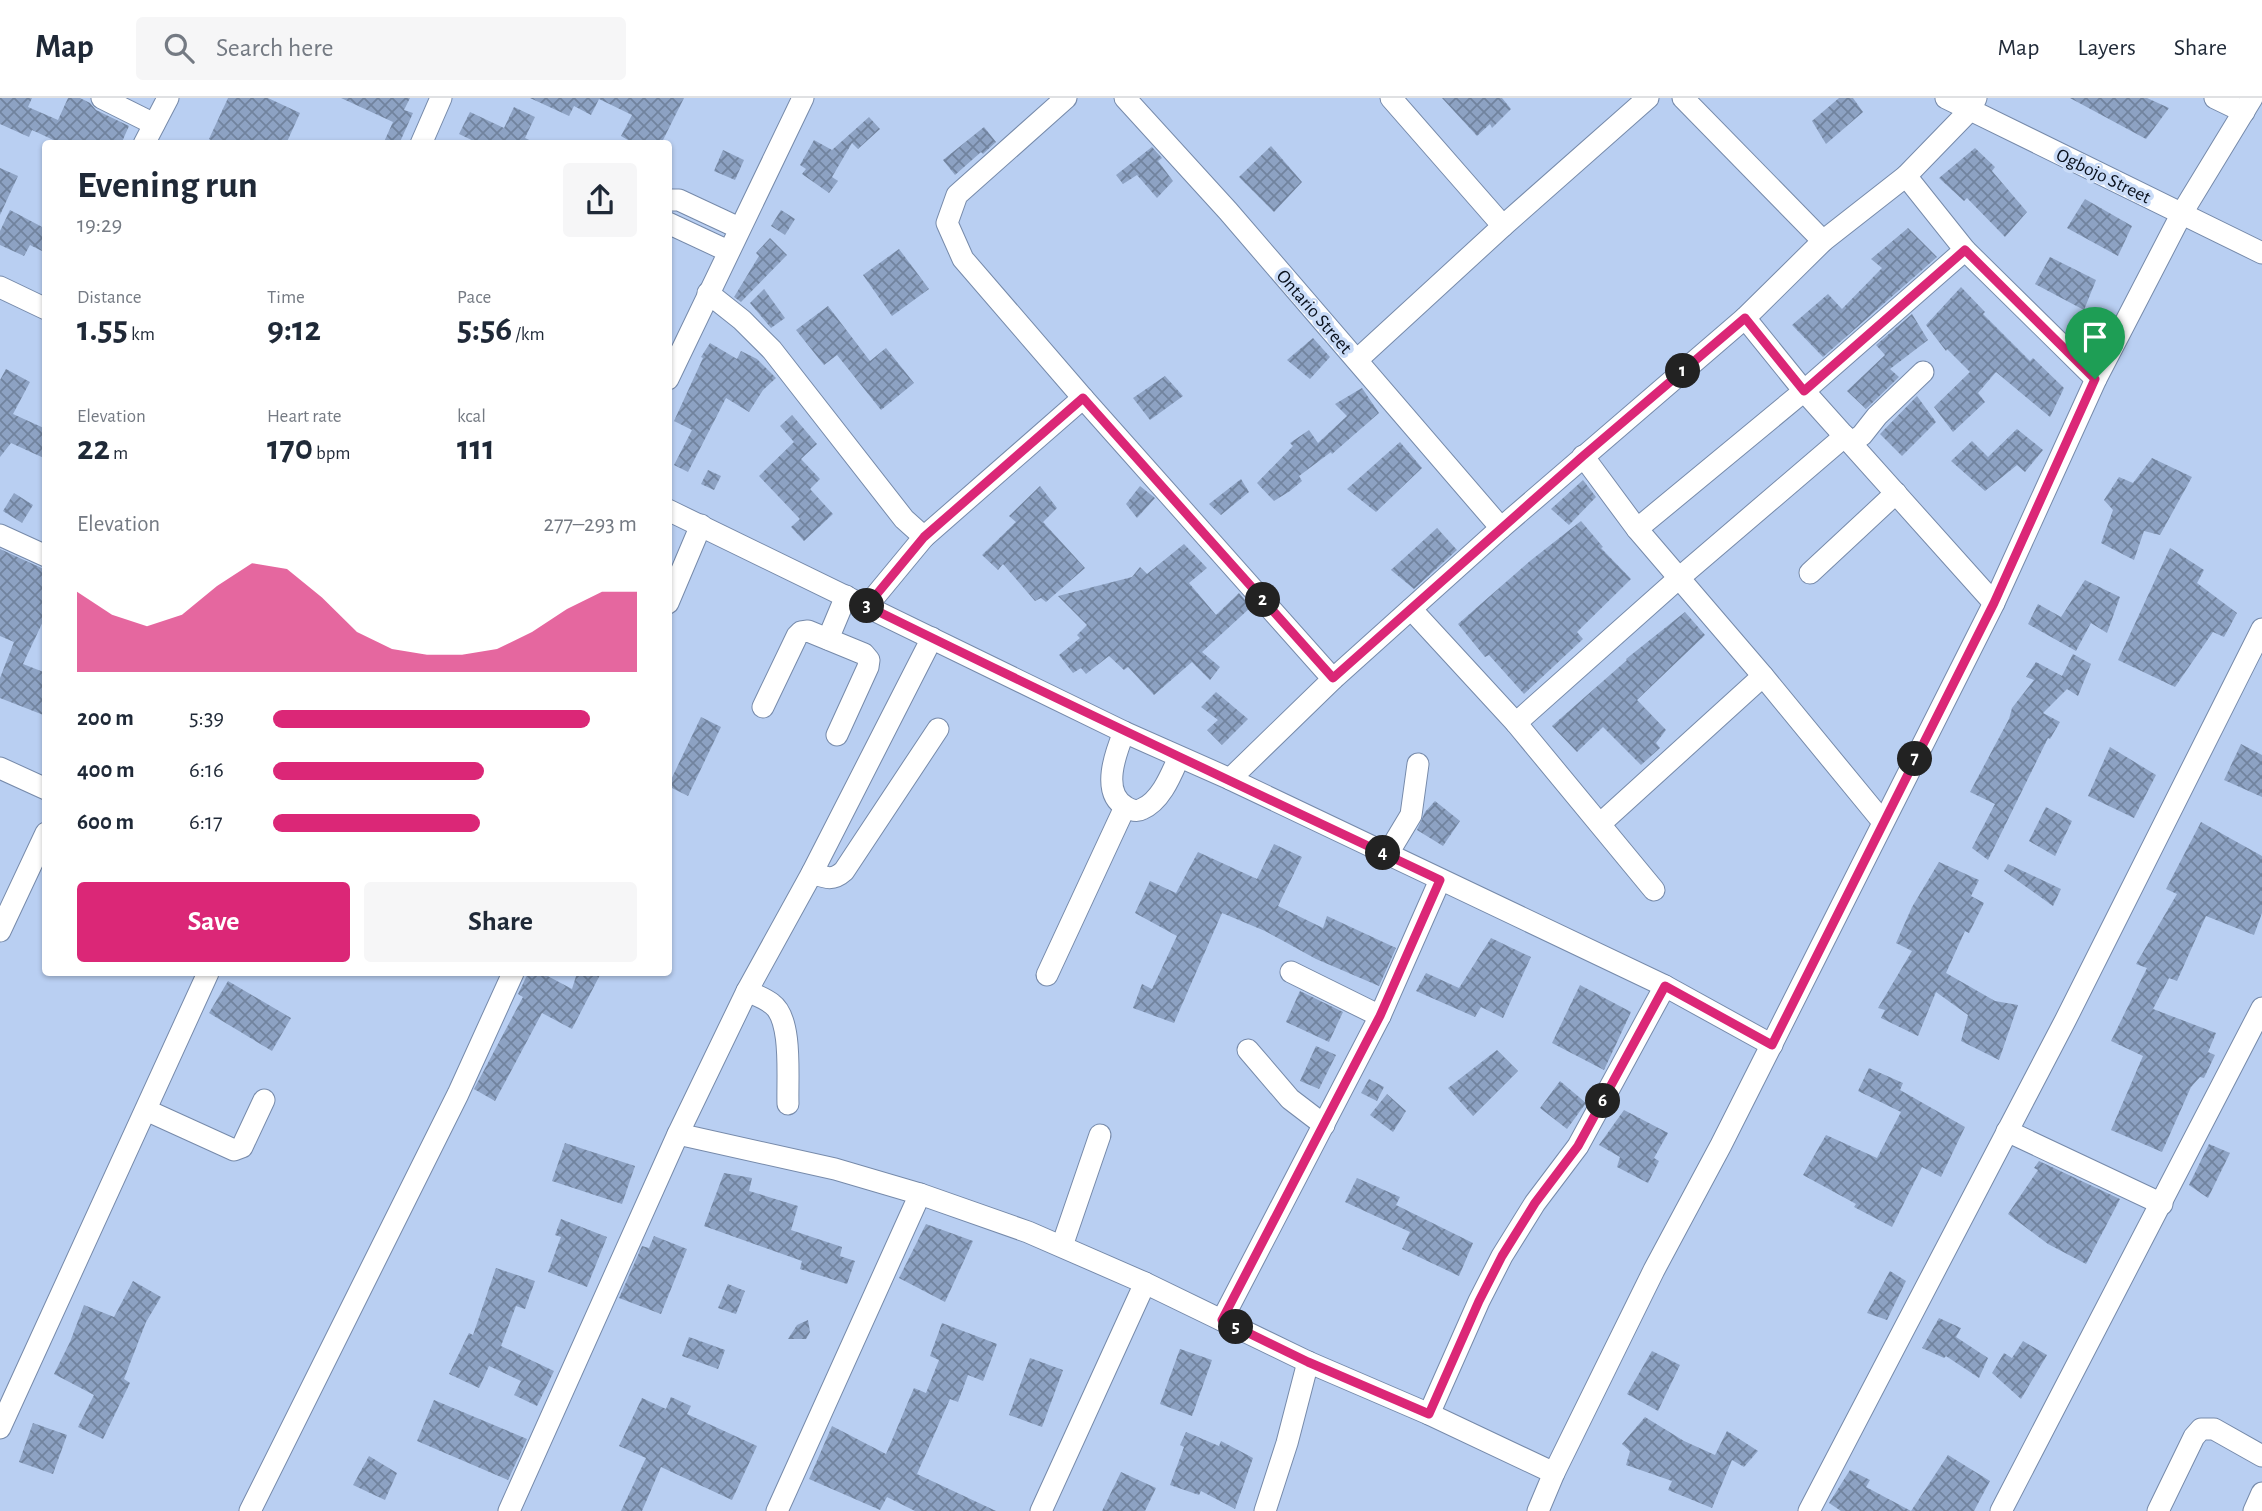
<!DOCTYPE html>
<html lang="en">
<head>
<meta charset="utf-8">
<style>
	:root { --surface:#fff; --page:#f6f6f7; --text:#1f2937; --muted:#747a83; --line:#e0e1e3; --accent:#db2777 }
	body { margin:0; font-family:"Alegreya Sans",sans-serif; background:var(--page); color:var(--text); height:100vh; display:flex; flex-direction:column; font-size:26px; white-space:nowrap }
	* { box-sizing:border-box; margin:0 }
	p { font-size:23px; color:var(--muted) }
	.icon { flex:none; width:38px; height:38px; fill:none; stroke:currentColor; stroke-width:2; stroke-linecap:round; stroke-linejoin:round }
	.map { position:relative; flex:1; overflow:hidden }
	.panel { position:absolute; left:42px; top:42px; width:630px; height:836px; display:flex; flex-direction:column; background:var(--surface); border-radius:7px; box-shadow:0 2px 5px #0004 }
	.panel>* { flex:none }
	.pin { position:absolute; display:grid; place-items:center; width:60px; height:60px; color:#fff; margin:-72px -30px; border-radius:50% 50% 50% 0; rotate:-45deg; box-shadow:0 0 7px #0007 }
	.pin .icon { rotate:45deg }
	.km { position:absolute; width:35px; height:35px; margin:-18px; border-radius:50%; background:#222; color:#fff; font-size:19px; line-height:35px; text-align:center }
	.round { display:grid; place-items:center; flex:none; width:74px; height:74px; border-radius:7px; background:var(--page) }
	.head { display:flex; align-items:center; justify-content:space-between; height:119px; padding:0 35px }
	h1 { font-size:38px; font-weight:700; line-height:52px }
	.metrics { display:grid; grid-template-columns:repeat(3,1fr); gap:10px; height:119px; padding:7px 35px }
	.metrics div { display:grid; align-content:center }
	.metrics b { font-size:35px; font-weight:700 }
	.metrics small { font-size:19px; font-weight:400 }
	.metrics p { font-size:19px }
	.chart { height:196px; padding:14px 35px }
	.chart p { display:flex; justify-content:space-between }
	.chart svg { width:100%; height:126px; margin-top:7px; fill:var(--accent); opacity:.7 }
	.action { display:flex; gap:14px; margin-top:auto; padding:14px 35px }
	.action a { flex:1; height:80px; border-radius:7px; background:var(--accent); color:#fff; font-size:28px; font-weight:700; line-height:80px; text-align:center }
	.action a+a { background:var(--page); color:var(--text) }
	ul { padding:0 35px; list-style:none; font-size:23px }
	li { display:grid; grid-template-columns:112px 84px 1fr; align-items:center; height:52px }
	li i { height:18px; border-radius:9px; background:var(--accent) }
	header { display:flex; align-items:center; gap:42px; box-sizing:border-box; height:98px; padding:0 35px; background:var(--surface); border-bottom:2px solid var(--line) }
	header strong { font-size:33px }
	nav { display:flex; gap:38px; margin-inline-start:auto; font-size:24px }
	.search { width:490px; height:63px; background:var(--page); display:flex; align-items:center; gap:18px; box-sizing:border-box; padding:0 24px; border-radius:7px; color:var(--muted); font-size:26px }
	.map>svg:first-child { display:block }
	.building { fill:url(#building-cross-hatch) }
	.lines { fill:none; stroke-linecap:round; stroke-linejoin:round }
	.minor-casing { stroke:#768aaa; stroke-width:23 }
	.minor { stroke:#fff; stroke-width:21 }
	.route-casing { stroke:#fff; stroke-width:14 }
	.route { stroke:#db2777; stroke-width:9 }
	.labels { text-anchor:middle; stroke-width:7; stroke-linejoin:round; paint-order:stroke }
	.street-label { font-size:19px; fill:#09101c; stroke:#cadcf8 }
</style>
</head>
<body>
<header>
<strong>Map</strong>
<div class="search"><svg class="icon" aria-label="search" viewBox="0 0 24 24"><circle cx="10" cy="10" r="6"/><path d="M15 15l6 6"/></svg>Search here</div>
<nav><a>Map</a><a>Layers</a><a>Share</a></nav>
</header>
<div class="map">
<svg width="2262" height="1413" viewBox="0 0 2262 1413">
	<defs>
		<pattern id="building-cross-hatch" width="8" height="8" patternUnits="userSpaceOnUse" patternTransform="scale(1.75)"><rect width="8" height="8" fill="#8da2c3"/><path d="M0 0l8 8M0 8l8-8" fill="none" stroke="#71839e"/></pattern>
	</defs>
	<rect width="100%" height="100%" fill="#b9cff2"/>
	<g class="building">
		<polygon points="0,0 32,0 28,9 58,22 68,0 80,0 90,5 96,12 129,28 121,46 62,46 32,32 29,39 0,26"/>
		<polygon points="228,0 268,0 300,15 286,46 218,46 209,41"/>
		<polygon points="341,0 410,0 404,12 413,15 399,46 383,46 393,24"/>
		<polygon points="530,0 684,0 661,46 635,46 621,38 632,17 599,1 591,17 574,8 569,18"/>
		<polygon points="1442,0 1502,0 1511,11 1492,30 1490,26 1477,38"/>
		<polygon points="1839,0 1853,0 1863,14 1826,46 1812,23"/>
		<polygon points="2070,0 2147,0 2169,10 2146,41"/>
		<polygon points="514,9 535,19 525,40 538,46 480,46 459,36 470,14 504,30"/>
		<polygon points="869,19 880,31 858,51 852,45 832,79 838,83 829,95 802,76 806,71 800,67 814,42 832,52"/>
		<polygon points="984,29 996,44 983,56 981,54 955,77 943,62"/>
		<polygon points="1271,48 1302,84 1274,114 1239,79"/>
		<polygon points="1152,49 1162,60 1158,63 1173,83 1157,100 1137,77 1123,86 1116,77"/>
		<polygon points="1975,50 1995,69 1992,73 2027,114 2005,139 1967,100 1964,103 1939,80"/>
		<polygon points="723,52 744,62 735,82 714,73"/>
		<polygon points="0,70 18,78 0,117"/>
		<polygon points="2085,101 2132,128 2118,158 2067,130"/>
		<polygon points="10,112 46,131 46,155 30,147 24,158 0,147 0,133"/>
		<polygon points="781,112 795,121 785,137 771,128"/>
		<polygon points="1908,130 1937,159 1823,259 1792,227 1828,196 1842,211 1882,170 1871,161"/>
		<polygon points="770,140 787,157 741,204 734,199 759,158 756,155"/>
		<polygon points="899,151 929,191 892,218 863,177"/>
		<polygon points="2050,159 2096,182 2084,212 2035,186"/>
		<polygon points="1961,189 1985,214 1983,216 2030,263 2033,260 2064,290 2050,319 1996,274 1978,295 1985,304 1953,334 1934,309 1970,274 1947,251 1946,253 1926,227"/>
		<polygon points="764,191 785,220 771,230 750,205"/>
		<polygon points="828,208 870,263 886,250 914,285 881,312 837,257 824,267 796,232"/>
		<polygon points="1912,216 1928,242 1890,271 1899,279 1866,311 1847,293 1885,257 1876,247"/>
		<polygon points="1313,240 1330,259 1310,281 1287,262"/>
		<polygon points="710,245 737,261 741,253 757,261 776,280 763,292 749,314 726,300 688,374 674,367 692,332 674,323 703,260 701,259"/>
		<polygon points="6,271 30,284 13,316 46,331 46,361 11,345 0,359 0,282"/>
		<polygon points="1165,278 1183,298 1150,322 1133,300"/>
		<polygon points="1362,290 1379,315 1332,356 1331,354 1299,378 1302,383 1290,393 1274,403 1257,385 1293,348 1290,345 1309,332 1318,345 1347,318 1335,306"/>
		<polygon points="1917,298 1936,324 1902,358 1880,336"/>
		<polygon points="792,317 817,346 801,361 820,381 810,391 833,416 804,443 791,429 800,421 759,378 794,344 780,328"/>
		<polygon points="2017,331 2043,352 2025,374 2017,367 1985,393 1951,363 1972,343 1988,359"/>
		<polygon points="1400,344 1422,370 1376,414 1347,391"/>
		<polygon points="2152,360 2192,379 2160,437 2144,433 2134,462 2101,445 2113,412 2104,402 2119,379 2133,385"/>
		<polygon points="708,372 721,378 714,392 701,386"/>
		<polygon points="1241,381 1249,394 1221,417 1209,406"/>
		<polygon points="1583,382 1596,399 1569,427 1551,411"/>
		<polygon points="1040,388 1057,410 1043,424 1085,470 1046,504 1041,500 1035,503 1003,466 998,472 982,457 1016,424 1009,418"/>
		<polygon points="1140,388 1155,400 1137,420 1126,406"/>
		<polygon points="14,395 33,407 22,425 3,413"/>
		<polygon points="1581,423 1603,449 1601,450 1631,481 1577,534 1583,541 1524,596 1489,557 1485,559 1458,526 1530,463"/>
		<polygon points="1437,430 1457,452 1414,491 1391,472"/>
		<polygon points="1184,446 1207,470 1189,485 1216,517 1239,495 1251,509 1202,554 1220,569 1210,582 1192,564 1154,597 1128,569 1124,572 1109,558 1086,576 1081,570 1073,575 1059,557 1080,540 1077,537 1087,527 1058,498 1132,479 1140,469 1147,476"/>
		<polygon points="2170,450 2204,472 2197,485 2237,515 2224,539 2213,534 2175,589 2118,562"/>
		<polygon points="0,451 46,472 46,517 23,566 46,575 46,618 0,600 0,580 14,544 0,538"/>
		<polygon points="2085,482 2120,499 2107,535 2091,525 2076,553 2028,526 2038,506 2061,519"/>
		<polygon points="1685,514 1705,537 1637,602 1666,632 1656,645 1660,650 1641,667 1603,629 1577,654 1552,628 1627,562 1626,561"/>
		<polygon points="2073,556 2091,566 2078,598 2067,591 2043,615 2060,624 2050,641 2048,640 1988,762 1972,750 1995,706 1970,694 2009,621 2012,610 2034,582 2026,579 2036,564 2062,578"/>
		<polygon points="1216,594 1248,621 1222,647 1207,632 1218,622 1201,609"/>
		<polygon points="701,619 721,629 688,698 668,688"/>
		<polygon points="2241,646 2262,657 2262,699 2224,682"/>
		<polygon points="2110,649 2156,677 2134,720 2088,698"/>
		<polygon points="1435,703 1460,723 1443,748 1417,732 1425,714"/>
		<polygon points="2046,709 2072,723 2055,758 2029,743"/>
		<polygon points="2201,724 2262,758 2262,815 2254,837 2206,818 2177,883 2169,880 2153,911 2216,935 2208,954 2215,957 2204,980 2200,979 2191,989 2162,1054 2111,1032 2143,958 2111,943 2147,870 2136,866 2177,796 2166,791"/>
		<polygon points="1274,746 1302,759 1278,808 1323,830 1327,818 1396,850 1379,888 1316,861 1265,833 1222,815 1174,925 1133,910 1142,886 1152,891 1177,838 1135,815 1150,783 1176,795 1198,754 1257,781"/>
		<polygon points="1939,764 1979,782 1971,798 1984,805 1969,835 1965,833 1946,875 1995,903 2018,907 1999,962 1961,943 1968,917 1936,894 1918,938 1881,920 1885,912 1878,910 1912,853 1896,845 1912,809"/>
		<polygon points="2008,766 2061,791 2053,808 2004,773"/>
		<polygon points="1491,840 1531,859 1503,920 1481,909 1475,919 1416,893 1426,875 1459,890"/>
		<polygon points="528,875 542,875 572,891 577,875 601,875 572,931 542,915 495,1003 474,991 523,899 518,896"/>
		<polygon points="228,883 291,920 272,953 209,915"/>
		<polygon points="1580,887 1631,914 1604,972 1552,945"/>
		<polygon points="1300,893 1343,914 1329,944 1286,924"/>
		<polygon points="1316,948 1336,957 1319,991 1300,983"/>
		<polygon points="1497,952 1518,973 1473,1018 1448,990"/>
		<polygon points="1869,970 1903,985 1900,992 1965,1029 1941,1079 1922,1069 1892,1129 1854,1109 1856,1106 1803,1077 1826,1037 1877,1060 1901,1014 1858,993"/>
		<polygon points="1369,981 1384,989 1377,1003 1361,995"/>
		<polygon points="1560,983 1586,1005 1567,1031 1540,1010"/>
		<polygon points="1387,996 1406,1013 1393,1034 1370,1017"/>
		<polygon points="1624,1012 1668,1035 1654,1060 1659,1063 1648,1085 1617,1069 1620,1059 1599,1047"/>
		<polygon points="565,1045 635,1068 622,1106 552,1083"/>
		<polygon points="2209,1046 2230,1055 2208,1100 2189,1087"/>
		<polygon points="2039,1063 2120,1101 2086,1166 2048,1146 2008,1116 2038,1072 2034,1070"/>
		<polygon points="724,1075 752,1080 749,1093 798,1108 791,1132 842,1149 840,1158 855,1163 847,1186 800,1171 802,1163 704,1128"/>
		<polygon points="1357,1080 1400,1099 1396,1107 1473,1145 1459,1178 1402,1151 1410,1134 1345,1104"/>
		<polygon points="561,1121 607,1139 587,1189 548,1174 561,1139 555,1137"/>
		<polygon points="926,1126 973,1143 945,1204 899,1180"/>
		<polygon points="654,1138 687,1151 661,1216 619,1200 642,1148 649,1150"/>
		<polygon points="496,1170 535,1183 525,1211 516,1208 501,1248 554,1273 537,1308 514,1297 521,1283 489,1268 479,1290 449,1276 469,1235 473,1237"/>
		<polygon points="1890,1173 1906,1183 1887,1222 1867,1215"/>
		<polygon points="133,1183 161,1199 146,1224 124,1281 130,1285 103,1341 78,1329 94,1297 54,1276 70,1244 84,1207 114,1219"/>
		<polygon points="728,1186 745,1193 736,1216 718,1210"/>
		<polygon points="1939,1220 1961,1230 1956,1239 1988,1260 1979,1280 1946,1258 1944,1260 1922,1250"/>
		<polygon points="808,1222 810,1234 806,1241 788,1241 797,1227"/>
		<polygon points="942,1225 997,1246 983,1283 968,1277 958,1304 950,1301 917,1376 996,1413 915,1413 887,1399 880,1412 809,1381 832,1328 886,1356 914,1290 926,1295 939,1262 930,1258"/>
		<polygon points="689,1239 725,1252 718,1271 682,1258"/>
		<polygon points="2023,1243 2047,1257 2021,1301 1992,1275 2004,1255 2012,1260"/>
		<polygon points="1180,1251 1212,1262 1192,1318 1160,1306"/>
		<polygon points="1652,1253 1680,1267 1658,1313 1627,1296"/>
		<polygon points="1030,1260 1063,1272 1042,1329 1009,1317"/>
		<polygon points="671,1299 691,1308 687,1316 757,1348 732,1402 661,1369 642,1413 621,1413 646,1360 619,1348 642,1300 666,1311"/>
		<polygon points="434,1302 527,1341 508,1382 417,1343"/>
		<polygon points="1645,1319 1684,1343 1715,1357 1727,1333 1758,1353 1744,1369 1732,1362 1712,1410 1668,1392 1672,1383 1626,1367 1630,1353 1622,1346"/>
		<polygon points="33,1325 67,1337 53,1376 19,1364"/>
		<polygon points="1186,1334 1219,1348 1221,1343 1253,1360 1235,1411 1201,1393 1199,1397 1170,1387 1184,1349 1180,1347"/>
		<polygon points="1948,1357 1990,1383 1974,1413 1911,1413"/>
		<polygon points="369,1358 397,1375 385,1402 353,1387"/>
		<polygon points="1850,1372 1870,1382 1866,1389 1911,1413 1841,1413 1829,1405"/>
		<polygon points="1121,1374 1156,1390 1145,1413 1102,1413"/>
	</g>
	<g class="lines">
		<g class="minor-casing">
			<g id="minor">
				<polyline points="102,0 154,26"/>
				<polyline points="1066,0 957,97 947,125 963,161 1083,300 1333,581"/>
				<polyline points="1125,0 1228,113 1501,430"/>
				<polyline points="1391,0 1503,128"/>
				<polyline points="1683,0 1823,143"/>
				<polyline points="1946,0 2262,155"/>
				<polyline points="2215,0 2244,14"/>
				<polyline points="144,46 168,0"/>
				<polyline points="421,46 441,0"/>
				<polyline points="1906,78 1965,152 2096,281"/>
				<polyline points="668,102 679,102 739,130"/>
				<polyline points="668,125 728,153"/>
				<polyline points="0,189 46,211"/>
				<polyline points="708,195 742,222 772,252 904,421 924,439 1083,300"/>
				<polyline points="1745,220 1804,293 1994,505"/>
				<polyline points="1357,262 1503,128 1648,0"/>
				<polyline points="668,281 803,0"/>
				<polyline points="1851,345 1862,337 1877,318 1923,274"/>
				<polyline points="1583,358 1637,431 1763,578 1883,724"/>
				<polyline points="668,412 1124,634 1230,681 1665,888 1772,947"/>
				<polyline points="1637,431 1804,293 1965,152"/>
				<polyline points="0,437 46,458"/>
				<polyline points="1810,475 1896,395"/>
				<polyline points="668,505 701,427"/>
				<polyline points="867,508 924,439"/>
				<polyline points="1411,511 1516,625 1654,792"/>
				<polyline points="828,541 846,498"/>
				<polyline points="763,609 797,538 801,534 808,533 864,556 869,562 868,569 837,637"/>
				<polyline points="1516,625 1679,480 1845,338"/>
				<path d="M1124 634C1116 654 1100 695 1126 709 1131 712 1137 714 1142 711 1161 703 1171 677 1179 659"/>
				<polyline points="0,670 46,691"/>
				<polyline points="1230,681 1333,581 1501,430 1745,220 1823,143 1906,78 1971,11 1976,0"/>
				<polyline points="1600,726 1763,578"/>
				<polyline points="1387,757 1411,717 1418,666"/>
				<path d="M812 775C826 780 833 783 844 773L938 631"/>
				<polyline points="0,833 46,735"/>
				<polyline points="1291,874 1380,918"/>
				<polyline points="1047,877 1125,709"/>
				<path d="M747 893C755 897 765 900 772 906 793 921 787 981 788 1006"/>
				<polyline points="1248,952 1290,1001 1324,1027"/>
				<polyline points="146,1012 234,1052 242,1049 264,1002"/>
				<polyline points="2007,1033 2162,1106"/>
				<polyline points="678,1036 835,1071 920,1096 1028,1134 1145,1185 1308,1264 1429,1316 1554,1375"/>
				<polyline points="1062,1148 1100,1037"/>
				<polyline points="1222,1222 1380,918 1440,782"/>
				<polyline points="1429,1316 1479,1203 1502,1158 1535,1105 1578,1048 1665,888"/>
				<polyline points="0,1330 208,875"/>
				<polyline points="250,1413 458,996 513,875"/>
				<polyline points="509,1413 678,1036 747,893 812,775 932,540"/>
				<polyline points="777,1413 920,1096"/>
				<polyline points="1041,1413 1145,1185"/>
				<polyline points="1265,1413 1287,1345 1308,1264"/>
				<polyline points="1538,1413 1554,1375 1654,1172 1721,1047 1994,505 2096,281 2182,115 2252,0"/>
				<polyline points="1809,1413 2065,923 2262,531"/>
				<polyline points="2001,1413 2262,910"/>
				<polyline points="2158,1413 2194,1339 2201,1331 2214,1331 2262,1358"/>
				<polyline points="2254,1413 2262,1395"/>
			</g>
		</g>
		<use href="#minor" class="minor"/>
	</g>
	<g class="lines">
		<g class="route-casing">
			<path id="route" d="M1965 152 2095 281 1994 505 1772 947 1665 888 1578 1048 1535 1105 1502 1158 1479 1203 1429 1316 1308 1264 1222 1222 1380 918 1440 782C1249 692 1057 602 867 508L924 439 1083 300 1333 580 1583 358 1745 220 1804 293Z"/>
		</g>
		<use href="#route" class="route"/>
	</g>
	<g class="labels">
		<g class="street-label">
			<text transform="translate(2104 77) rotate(26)" y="7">Ogbojo Street</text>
			<text transform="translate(1315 213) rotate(49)" y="7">Ontario Street</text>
		</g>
	</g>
</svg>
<div class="pin" style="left:2095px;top:281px;background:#1e9e55"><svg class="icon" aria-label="arrive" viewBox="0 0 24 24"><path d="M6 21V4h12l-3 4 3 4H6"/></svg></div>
<b class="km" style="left:1683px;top:273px">1</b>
<b class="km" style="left:1263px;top:502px">2</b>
<b class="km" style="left:867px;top:508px">3</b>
<b class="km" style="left:1383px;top:755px">4</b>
<b class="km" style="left:1236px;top:1229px">5</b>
<b class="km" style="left:1603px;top:1003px">6</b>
<b class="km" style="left:1915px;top:661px">7</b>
<section class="panel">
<div class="head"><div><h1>Evening run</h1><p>19:29</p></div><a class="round"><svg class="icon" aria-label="share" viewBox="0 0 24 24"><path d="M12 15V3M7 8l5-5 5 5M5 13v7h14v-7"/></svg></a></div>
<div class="metrics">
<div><p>Distance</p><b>1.55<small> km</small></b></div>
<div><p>Time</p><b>9:12</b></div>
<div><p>Pace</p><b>5:56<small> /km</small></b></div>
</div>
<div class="metrics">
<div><p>Elevation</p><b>22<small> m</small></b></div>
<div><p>Heart rate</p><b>170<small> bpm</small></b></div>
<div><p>kcal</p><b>111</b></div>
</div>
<div class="chart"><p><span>Elevation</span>277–293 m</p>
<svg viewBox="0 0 160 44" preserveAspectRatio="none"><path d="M0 44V16L10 24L20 28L30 24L40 14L50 6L60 8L70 18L80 30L90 36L100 38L110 38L120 36L130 30L140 22L150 16L160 16V44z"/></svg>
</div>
<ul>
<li><b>200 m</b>5:39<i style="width:87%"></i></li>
<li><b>400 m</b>6:16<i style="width:58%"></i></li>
<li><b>600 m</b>6:17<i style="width:57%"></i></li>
</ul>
<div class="action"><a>Save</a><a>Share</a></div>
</section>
</div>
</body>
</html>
